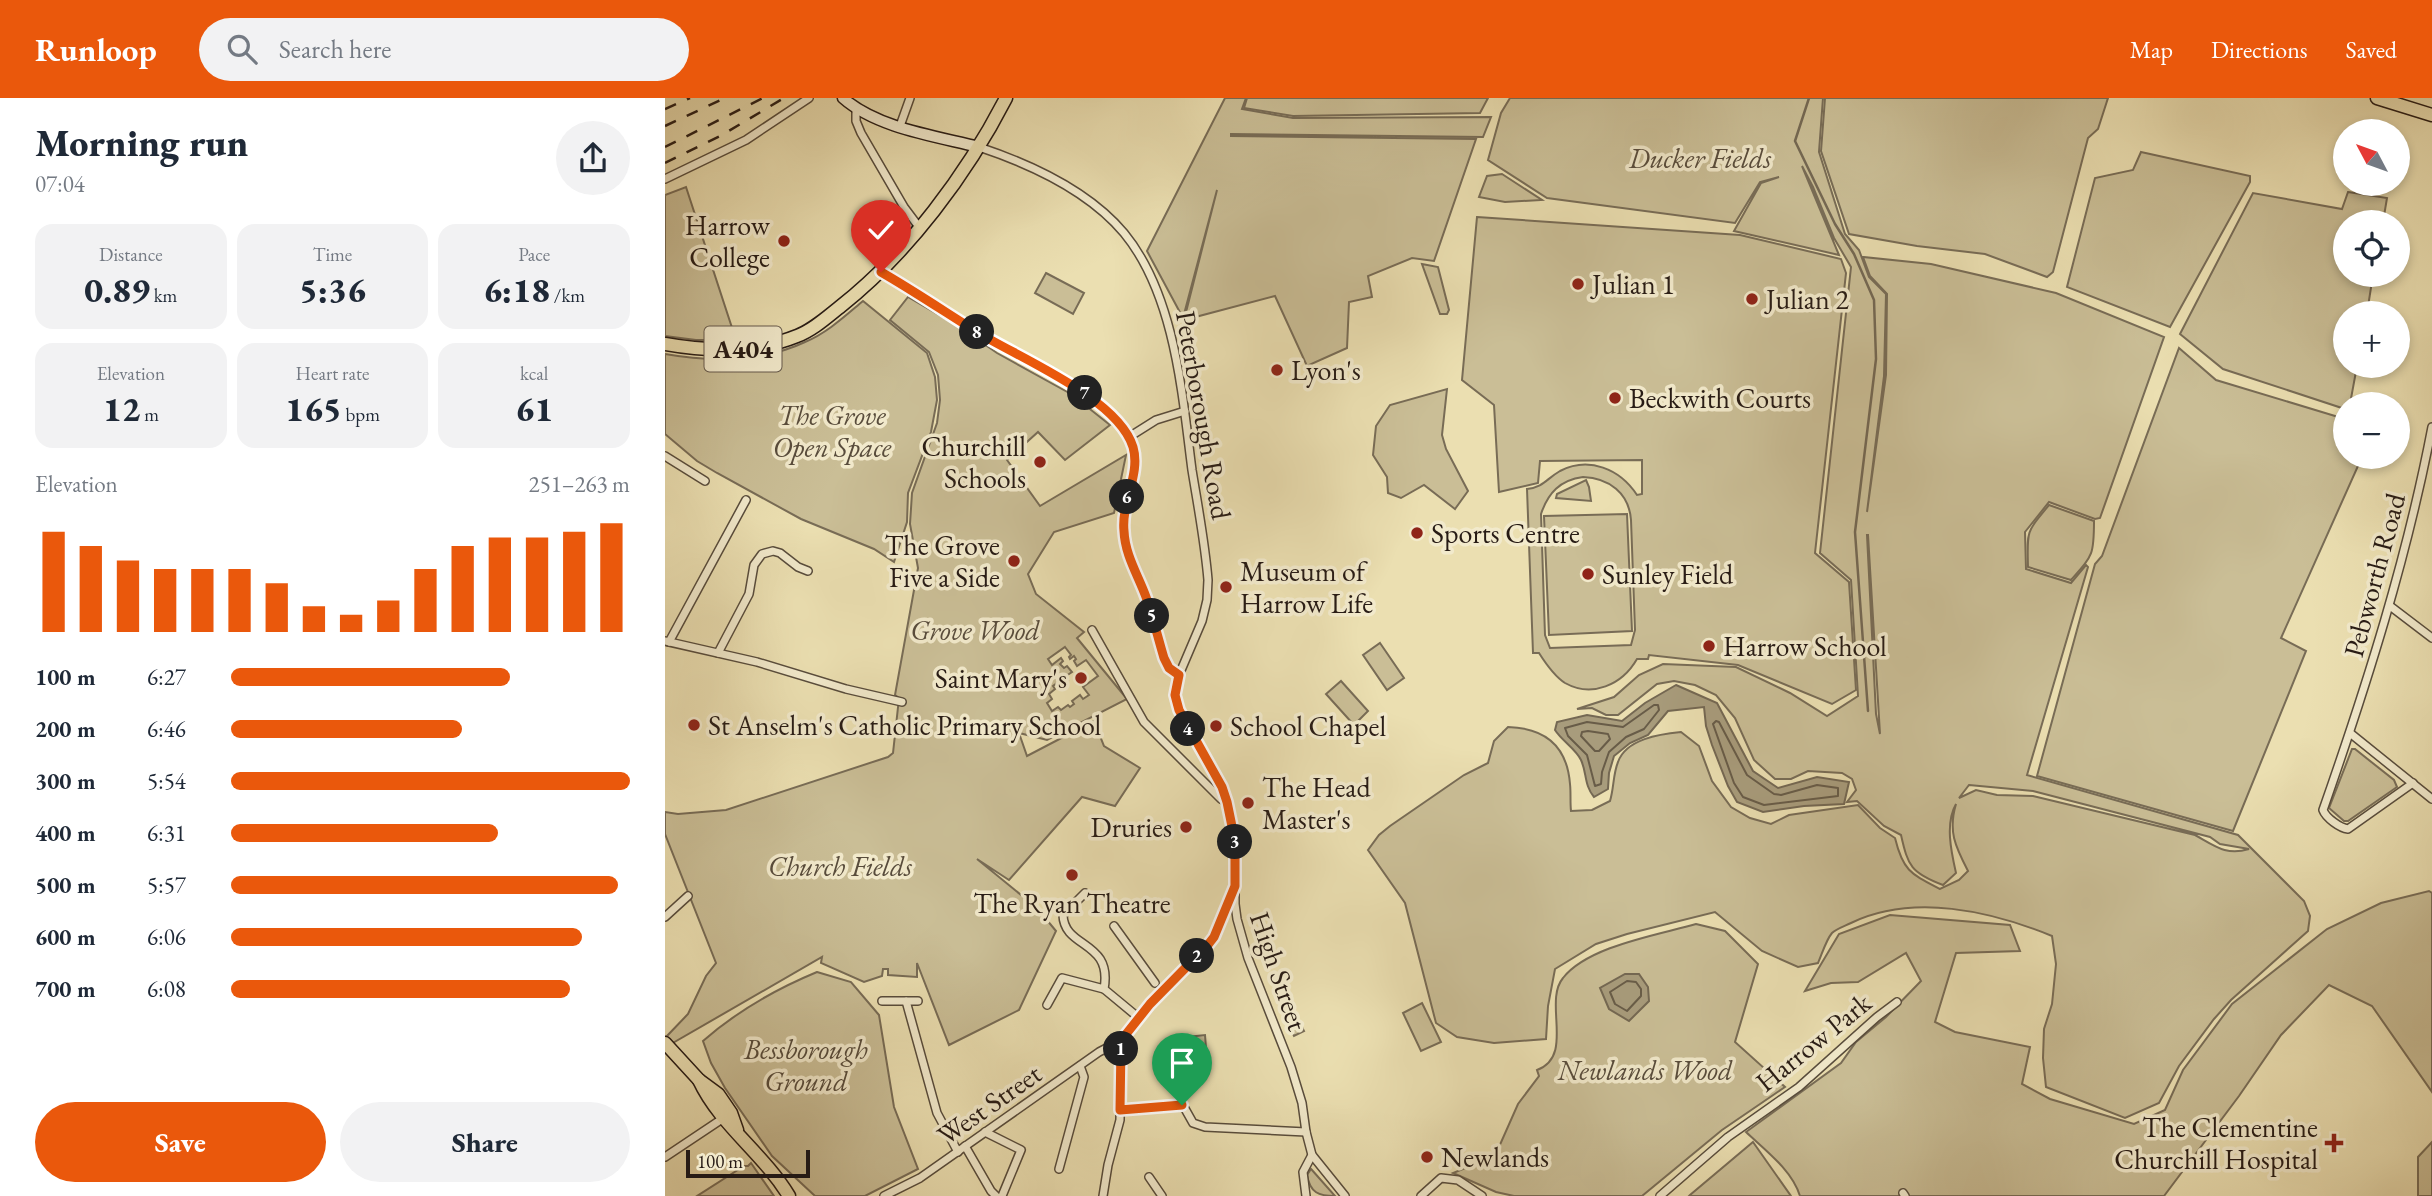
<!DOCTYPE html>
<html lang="en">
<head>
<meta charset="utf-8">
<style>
	:root { --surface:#fff; --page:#f2f2f3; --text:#1f2937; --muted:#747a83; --accent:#ea580c }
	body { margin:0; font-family:"EB Garamond",serif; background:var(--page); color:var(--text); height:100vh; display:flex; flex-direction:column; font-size:26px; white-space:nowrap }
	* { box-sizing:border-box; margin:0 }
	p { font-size:23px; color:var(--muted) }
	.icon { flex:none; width:38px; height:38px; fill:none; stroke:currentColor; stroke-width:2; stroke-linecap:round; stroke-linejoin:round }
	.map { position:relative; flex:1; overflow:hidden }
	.side { display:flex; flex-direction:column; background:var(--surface); width:665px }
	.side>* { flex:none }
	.needle { width:46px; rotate:311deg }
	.fabs { position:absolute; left:1668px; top:21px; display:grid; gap:14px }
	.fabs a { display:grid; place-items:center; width:77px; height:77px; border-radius:50%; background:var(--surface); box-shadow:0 4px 10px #0003; font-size:35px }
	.scale { position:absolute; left:21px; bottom:18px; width:124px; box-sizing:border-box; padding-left:7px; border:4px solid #271b15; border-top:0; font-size:19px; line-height:24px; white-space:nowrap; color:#271b15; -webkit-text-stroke:5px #f2eacc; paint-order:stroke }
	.pin { position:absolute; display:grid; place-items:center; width:60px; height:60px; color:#fff; margin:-72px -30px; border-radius:50% 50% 50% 0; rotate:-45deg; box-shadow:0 0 7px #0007 }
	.pin .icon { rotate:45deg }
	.km { position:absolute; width:35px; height:35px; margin:-18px; border-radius:50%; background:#222; color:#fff; font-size:19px; line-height:35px; text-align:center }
	.round { display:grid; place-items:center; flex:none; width:74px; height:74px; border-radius:37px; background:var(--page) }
	.summary { display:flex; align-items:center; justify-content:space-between; height:119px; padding:0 35px }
	h1 { font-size:38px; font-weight:800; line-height:52px }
	.figures { display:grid; grid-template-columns:repeat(3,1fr); gap:10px; height:119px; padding:7px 35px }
	.figures div { display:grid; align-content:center; border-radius:18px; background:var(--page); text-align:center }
	.figures b { font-size:35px; font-weight:800 }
	.figures small { font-size:19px; font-weight:400 }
	.figures p { font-size:19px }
	.chart { height:196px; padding:14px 35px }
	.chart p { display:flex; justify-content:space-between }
	.chart svg { width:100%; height:126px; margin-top:7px; stroke:var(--accent); stroke-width:6 }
	.primary-button { display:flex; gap:14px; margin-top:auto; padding:14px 35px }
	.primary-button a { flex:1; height:80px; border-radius:42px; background:var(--accent); color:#fff; font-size:28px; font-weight:800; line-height:80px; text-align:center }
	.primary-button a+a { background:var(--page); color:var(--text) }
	ul { padding:0 35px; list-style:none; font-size:23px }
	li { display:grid; grid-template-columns:112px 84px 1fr; align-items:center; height:52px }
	li i { height:18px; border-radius:9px; background:var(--accent) }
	header { display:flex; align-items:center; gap:42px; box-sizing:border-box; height:98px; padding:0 35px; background:var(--accent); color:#fff }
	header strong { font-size:33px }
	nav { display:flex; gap:38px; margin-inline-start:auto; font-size:24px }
	.search { width:490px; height:63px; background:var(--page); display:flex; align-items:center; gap:18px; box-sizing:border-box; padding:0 24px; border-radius:38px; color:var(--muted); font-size:26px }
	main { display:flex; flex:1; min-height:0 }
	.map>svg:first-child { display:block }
	.green { fill:#cabe96; stroke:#786c56; stroke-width:2; fill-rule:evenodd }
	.water { fill:#a89c7c; stroke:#746853; stroke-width:2 }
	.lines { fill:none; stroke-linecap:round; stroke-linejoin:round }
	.shore { stroke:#685c48; stroke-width:2 }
	.stream { stroke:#746853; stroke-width:2.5 }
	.street-casing { stroke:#584c3c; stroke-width:10 }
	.secondary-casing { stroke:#271b15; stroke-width:13 }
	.primary-casing { stroke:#271b15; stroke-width:15 }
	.street { stroke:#f2eacc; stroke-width:7 }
	.secondary { stroke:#f2eacc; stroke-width:10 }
	.primary { stroke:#ebdfb1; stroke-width:12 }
	.rail { stroke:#271b15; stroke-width:2.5; stroke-dasharray:12 12; stroke-linecap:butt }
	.route-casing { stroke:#fff; stroke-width:14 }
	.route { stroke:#ea580c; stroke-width:9 }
	.poi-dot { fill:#8f2418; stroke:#f2eacc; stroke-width:2.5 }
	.labels { text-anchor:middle; stroke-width:7; stroke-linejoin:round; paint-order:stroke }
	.shield { fill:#f2eacc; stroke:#64594c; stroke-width:2 }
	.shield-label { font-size:26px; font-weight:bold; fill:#271b15 }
	.park-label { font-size:28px; font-style:italic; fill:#584c3c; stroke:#f2eacc }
	.poi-label { font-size:28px; fill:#271b15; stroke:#f2eacc; text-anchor:start }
	.street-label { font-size:28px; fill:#271b15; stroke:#f2eacc }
</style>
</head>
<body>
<header>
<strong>Runloop</strong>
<div class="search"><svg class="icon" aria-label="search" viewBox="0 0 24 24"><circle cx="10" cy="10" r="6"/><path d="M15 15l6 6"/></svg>Search here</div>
<nav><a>Map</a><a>Directions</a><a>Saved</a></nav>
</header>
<main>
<section class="side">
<div class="summary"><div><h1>Morning run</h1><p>07:04</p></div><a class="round"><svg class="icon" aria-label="share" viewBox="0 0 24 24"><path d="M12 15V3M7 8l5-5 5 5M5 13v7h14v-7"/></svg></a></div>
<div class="figures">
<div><p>Distance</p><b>0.89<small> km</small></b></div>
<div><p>Time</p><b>5:36</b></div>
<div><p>Pace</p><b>6:18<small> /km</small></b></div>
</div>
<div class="figures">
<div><p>Elevation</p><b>12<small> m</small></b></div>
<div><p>Heart rate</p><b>165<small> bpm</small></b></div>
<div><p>kcal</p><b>61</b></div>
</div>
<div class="chart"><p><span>Elevation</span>251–263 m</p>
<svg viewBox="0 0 160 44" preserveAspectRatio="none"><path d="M5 44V9M15 44V14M25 44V19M35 44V22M45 44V22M55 44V22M65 44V27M75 44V35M85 44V38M95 44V33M105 44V22M115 44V14M125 44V11M135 44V11M145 44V9M155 44V6"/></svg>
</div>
<ul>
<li><b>100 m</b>6:27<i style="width:70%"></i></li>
<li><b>200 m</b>6:46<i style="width:58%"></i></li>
<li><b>300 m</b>5:54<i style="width:100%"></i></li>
<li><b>400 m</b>6:31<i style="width:67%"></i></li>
<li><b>500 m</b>5:57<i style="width:97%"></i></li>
<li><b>600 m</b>6:06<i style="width:88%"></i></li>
<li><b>700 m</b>6:08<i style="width:85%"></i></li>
</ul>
<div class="primary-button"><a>Save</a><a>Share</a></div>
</section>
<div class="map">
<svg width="1767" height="1098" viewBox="0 0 1767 1098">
	<rect width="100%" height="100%" fill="#ebdfb1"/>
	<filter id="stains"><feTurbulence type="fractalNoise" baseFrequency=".00286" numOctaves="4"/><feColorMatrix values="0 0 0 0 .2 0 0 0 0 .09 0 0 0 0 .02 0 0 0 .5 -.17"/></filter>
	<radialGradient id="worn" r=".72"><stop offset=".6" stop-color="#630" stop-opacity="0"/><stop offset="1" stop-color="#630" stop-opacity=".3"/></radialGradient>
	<g class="green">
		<polygon points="560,0 581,0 577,11 628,20 826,19 818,39 566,36 566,38 811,41 769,163 747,160 703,178 707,199 684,204 682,250 642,268 610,198 519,222 552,92 518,220 482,153"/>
		<polygon points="582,0 823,0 815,15 628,18 579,10"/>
		<path d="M845 0H1158L1154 54 1180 136 1194 152 1204 179 1221 196 1219 278 1202 414 1221 277 1222 196 1205 178 1198 159 1266 166 1391 195 1499 239 1435 420 1430 421 1384 404 1360 434 1361 471 1406 485 1421 467 1423 469 1362 677 1573 737 1639 803 1645 818 1643 833 1566 902 1549 921 1514 968 1494 1005 1460 1020 1381 989 1378 960 1379 931 1387 906 1391 866 1387 838C1326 813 1248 795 1186 825 1180 828 1171 831 1167 835 1161 842 1157 856 1153 865L1133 869 1097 853 1050 814 962 836 931 846 890 871 883 908 881 941 829 945 792 939 771 925 740 805 703 752 714 737 725 728 799 677 823 665 829 643 843 629C879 630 902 647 905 686 906 695 905 704 906 713L927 712 945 703C949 690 948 676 953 664 961 641 995 636 1016 634L1034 648 1047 683 1066 709 1085 720 1106 726 1124 717 1193 707 1215 730 1230 740C1238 773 1246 776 1275 791L1294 782 1303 773C1290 748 1283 733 1291 706 1280 725 1286 753 1291 775L1278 787C1246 775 1243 768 1236 737L1219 728 1192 703 1182 704 1191 692 1187 681 1177 675 1143 673 1126 681H1110L1089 662 1070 620 1051 597 1030 587 1009 583 992 586 953 617H941L927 610 912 611 949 599 974 577 998 566 1071 569 1125 595 1162 618 1193 598 1186 482 1155 455 1186 169 1169 140 1148 89 1137 68 1174 157 1069 133 1096 85 1114 79 1095 84 1070 125 882 100 823 62 836 15ZM1202 437H1203L1215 636 1211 616ZM1304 687 1368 693 1545 739 1555 746 1584 751C1561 758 1550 748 1530 737L1368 698 1332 697 1311 692 1294 700Z"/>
		<polygon points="1160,0 1443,0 1433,31 1423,40 1388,174 1382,179 1320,156 1252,148 1184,136 1156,53"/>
		<polygon points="1476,54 1585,78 1585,84 1505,229 1402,189 1430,80 1468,72"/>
		<polygon points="837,76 877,102 840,104 814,99 822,78"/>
		<polygon points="21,89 71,242 31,242 0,238 0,97"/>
		<polygon points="1683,94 1722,100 1718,124 1680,124 1680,177 1708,177 1702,215 1680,215 1680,268 1692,268 1685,306 1680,306 1680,311 1558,271 1515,236 1588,95 1677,111"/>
		<path d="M812 119 1075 137 1176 161 1181 175 1150 455 1184 484 1191 592 1167 606 1073 567 984 557 983 561H972C957 587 927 600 900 585 889 578 881 566 874 555H868L862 391C879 389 881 381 895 373 924 358 955 371 972 397L977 396V362L875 363 873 385 834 394 829 307 797 282ZM918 379C944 380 964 395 966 422L970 532 966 547 885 550 880 537 876 416C883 395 895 382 918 379Z"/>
		<polygon points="757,166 773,169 784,212 782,216 775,216"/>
		<polygon points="381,175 419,195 408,216 370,195"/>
		<path d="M243 199 293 228 332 255 406 296 445 327 400 362 373 334 342 362 375 408 461 357 449 415 389 434 363 476 371 496 419 534 412 540 462 601 382 642 354 635 362 658 429 623 439 648 475 670 450 708 417 699 344 782 312 761 372 810 391 833 354 912 284 947 252 865V879L223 877V871H218L217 878 199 884 156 865 157 859 6 946 1 939 23 916 41 878 51 865 0 736V714L13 716 61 712 223 659 228 655 234 600 230 597 253 470 245 426 247 395 272 325 275 302 273 277 264 254 225 222ZM400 549 406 557 404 559 405 561 409 558 411 561 409 563 412 568 421 562 433 578 418 589 424 597 418 601 415 597 407 603 409 606 405 609 403 607 396 612 393 609 387 613 382 605 387 601 384 596 390 591 388 588 392 585 394 588 403 582 401 578 407 574 402 568 399 570 395 566 398 563 396 560 387 567 383 561Z"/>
		<path d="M198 203 262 255 270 279 272 302 266 334 243 395 242 424 229 464 209 451 136 421 52 375 32 363 0 336V256C45 264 98 264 140 244 162 235 180 218 198 203Z"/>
		<polygon points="1514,250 1551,282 1680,321 1680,359 1697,359 1616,540 1641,553 1568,733 1372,678 1430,466 1437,458"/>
		<polygon points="782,291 777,337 781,351 803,393 790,411 759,387 736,400 723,395 722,379 708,357 711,328 725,307"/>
		<polygon points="921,382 924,389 926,403 891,400 892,396"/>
		<path d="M1384 407 1429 423C1429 457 1428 457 1406 482L1363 469C1362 432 1361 435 1384 407Z"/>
		<polygon points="962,416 967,533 884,537 879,418"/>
		<polygon points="715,545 739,580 722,592 698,557"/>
		<polygon points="676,583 703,613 689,627 661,596"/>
		<polygon points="1687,651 1690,651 1729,682 1732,689 1683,723 1679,723 1664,710"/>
		<path d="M1764 793 1767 795V994L1707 908 1664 887 1616 937 1574 998 1499 1098H1135C1127 1072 1100 1052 1081 1034L1176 965 1191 944 1221 919 1256 883 1241 855 1193 884 1166 885 1140 893 1174 836 1225 817 1345 827 1355 853 1291 855 1270 924 1290 934 1365 949 1357 986 1385 1001 1469 1026 1500 1012 1518 972 1567 906 1662 831 1716 805Z"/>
		<path d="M1031 826 1060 833 1093 866 1070 944 1120 989 1057 1032 977 1098H849L831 1094 788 1075 830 1058 853 1006 874 978 872 972C910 958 878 904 898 880 923 848 993 837 1031 826Z"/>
		<path d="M152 874 186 884 214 917 229 1009 253 1071 200 1098H150L107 1058 60 990 46 965 38 943C71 914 111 891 152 874Z"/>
		<polygon points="757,905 776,944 756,953 738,915"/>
		<polygon points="627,910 639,933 629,938 618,915"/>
		<polygon points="540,937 543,975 525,977 522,939"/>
		<polygon points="1088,1044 1126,1098 1024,1098 1025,1097"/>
		<polygon points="1767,1044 1767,1098 1753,1098 1753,1059"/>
		<polygon points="86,1065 109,1098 32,1098 79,1068 83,1068"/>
		<path d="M646 1071 647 1072 670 1098C654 1098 645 1095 642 1077Z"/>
	</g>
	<g class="water">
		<path d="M1011 587 1052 605 1088 673 1113 690 1152 679 1184 684 1179 706 1139 708 1098 714 1072 704 1063 688 1047 647 1041 628 1039 609 1003 613 983 637 965 645 949 658 944 675 943 691 929 699C919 687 922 675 916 662 911 651 897 643 890 632L892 624 922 617 957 623 980 605Z"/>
		<polygon points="960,876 974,876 983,889 984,903 964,923 944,911 935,890"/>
	</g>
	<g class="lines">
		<g class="shore">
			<polygon points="989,607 993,607 994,612 979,631 961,639 944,654 937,674 936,686 930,688 922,657 903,638 900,630 922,624 958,629"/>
			<polygon points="1051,623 1054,624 1082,677 1109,696 1116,697 1152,687 1173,690 1173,698 1099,707 1078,699 1069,685 1048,626"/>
			<polygon points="923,633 943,636 945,641 934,653 930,653 916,638 917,634"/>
			<polygon points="962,883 971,884 976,891 976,898 962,913 950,906 945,894"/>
		</g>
		<polyline class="stream" points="1144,0 1130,43 1170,126 1189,156 1209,202 1211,261 1190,434 1203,613"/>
		<g class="street-casing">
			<g id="street">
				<polyline points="191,12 191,23 196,35 239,109 254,129"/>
				<polyline points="235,28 245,0"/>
				<path d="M314 49C365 66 423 92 459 135 510 197 517 295 527 372 533 409 540 445 543 482L542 502 537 523 514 577 511 602 520 626 557 689 562 704 570 743V806L572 821 583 860 626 969 637 1005 641 1034 647 1057 680 1098"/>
				<polyline points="0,81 81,42 144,0"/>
				<path d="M216 174C249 193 280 214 312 234 355 260 453 298 468 349 476 376 456 405 458 433 460 457 473 477 480 499 488 519 493 540 499 560L504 570 514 577"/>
				<polyline points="464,339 491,322 520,313"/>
				<polyline points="0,358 40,383"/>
				<polyline points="1725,508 1767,540"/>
				<polyline points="427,532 479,624 556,701 562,704"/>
				<polyline points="0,543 92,564 181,591 237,604"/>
				<polyline points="4,544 81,402"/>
				<polyline points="53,555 84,496 89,467 97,456 108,453 115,455 133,469 143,473"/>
				<polyline points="1685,635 1767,701"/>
				<path d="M1748 685 1683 731C1675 730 1661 720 1658 712 1702 586 1742 460 1767 329"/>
				<path d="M420 795 398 817C399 851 448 842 439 891L474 920"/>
				<polyline points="0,819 23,798"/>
				<polyline points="449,828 490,885"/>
				<polyline points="217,903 253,903"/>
				<polyline points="241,903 272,1015 293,1054"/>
				<polyline points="382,907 397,880 439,891"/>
				<polyline points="458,940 485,906 542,848 549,839 570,789"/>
				<polyline points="455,1012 513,1006 519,1009 528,1025 540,1029 641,1034"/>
				<polyline points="320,1034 356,1052 337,1098"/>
				<polyline points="300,1048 326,1093 331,1098"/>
				<polyline points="0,1059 57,1021"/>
				<polyline points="394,1071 419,979 415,968"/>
				<polyline points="484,1079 497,1098"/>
				<polyline points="1238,1095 1240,1098"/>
				<polyline points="219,1098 255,1080 434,954 451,945"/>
				<polyline points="438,1098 443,1067 455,1022 456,948"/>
				<polyline points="641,1098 638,1074 647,1057"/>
				<polyline points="756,1098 776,1080 793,1082 817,1098"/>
				<polyline points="995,1098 1063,1039 1134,989 1212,919 1232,904"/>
			</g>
		</g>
		<g class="secondary-casing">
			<path id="secondary" d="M178 0C212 30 270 38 314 49"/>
		</g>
		<g class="primary-casing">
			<g id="primary">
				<polyline points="1712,0 1767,17"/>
				<path d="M0 246C44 254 90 255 132 238 148 232 162 219 176 208 243 155 302 76 341 0"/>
				<polyline points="0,945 34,982 53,996 66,1015 72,1032"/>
				<path d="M34 982C55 1027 98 1055 124 1098"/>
			</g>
		</g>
		<use href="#street" class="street"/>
		<use href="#secondary" class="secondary"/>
		<use href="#primary" class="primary"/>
		<g class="rail">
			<polyline points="0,11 25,0"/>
			<polyline points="0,28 60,0"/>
			<polyline points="0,49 98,0"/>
			<polyline points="0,65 57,37 119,0"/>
		</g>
	</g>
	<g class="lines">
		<g class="route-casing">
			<path id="route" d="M216 174C249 193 280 214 312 234 354 260 453 300 468 349 476 376 456 405 459 433 460 457 473 477 481 499 488 519 493 540 499 560L504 570 514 577 510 597 514 612 557 689 562 704 570 743V788L549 839 542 848 485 906 458 940 460 945 456 948 455 1012 517 1007"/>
		</g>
		<use href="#route" class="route"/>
	</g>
	<g class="poi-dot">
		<circle cx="119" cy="143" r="7"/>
		<circle cx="913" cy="186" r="7"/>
		<circle cx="1087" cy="201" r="7"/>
		<circle cx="612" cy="272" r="7"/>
		<circle cx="950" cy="300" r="7"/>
		<circle cx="375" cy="364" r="7"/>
		<circle cx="752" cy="435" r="7"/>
		<circle cx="349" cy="463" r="7"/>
		<circle cx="923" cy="476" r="7"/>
		<circle cx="561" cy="489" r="7"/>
		<circle cx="1044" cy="548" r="7"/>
		<circle cx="416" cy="580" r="7"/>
		<circle cx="29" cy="627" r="7"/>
		<circle cx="551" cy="628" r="7"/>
		<circle cx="583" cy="705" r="7"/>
		<circle cx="521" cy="729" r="7"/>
		<circle cx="407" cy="777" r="7"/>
		<path d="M1665.5 1034.5h7v7h7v7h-7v7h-7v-7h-7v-7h7z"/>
		<circle cx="762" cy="1059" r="7"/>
	</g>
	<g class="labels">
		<rect class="shield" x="39.5" y="228.5" width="77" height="45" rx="5"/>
		<g class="shield-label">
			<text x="78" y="260">A404</text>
		</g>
		<g class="park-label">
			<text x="1035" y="70">Ducker Fields</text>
			<text x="167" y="327">The Grove<tspan x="167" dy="32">Open Space</tspan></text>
			<text x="310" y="542">Grove Wood</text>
			<text x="175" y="778">Church Fields</text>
			<text x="141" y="961">Bessborough<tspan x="141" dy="32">Ground</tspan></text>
			<text x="980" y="982">Newlands Wood</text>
		</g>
		<g class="poi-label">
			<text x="105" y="137" text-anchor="end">Harrow<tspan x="105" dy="32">College</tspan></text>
			<text x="927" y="196">Julian 1</text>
			<text x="1101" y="211">Julian 2</text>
			<text x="626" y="282">Lyon's</text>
			<text x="964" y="310">Beckwith Courts</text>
			<text x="361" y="358" text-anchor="end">Churchill<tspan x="361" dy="32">Schools</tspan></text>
			<text x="766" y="445">Sports Centre</text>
			<text x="335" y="457" text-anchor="end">The Grove<tspan x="335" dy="32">Five a Side</tspan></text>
			<text x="575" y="483">Museum of<tspan x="575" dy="32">Harrow Life</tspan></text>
			<text x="937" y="486">Sunley Field</text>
			<text x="1058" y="558">Harrow School</text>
			<text x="402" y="590" text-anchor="end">Saint Mary's</text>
			<text x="43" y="637">St Anselm's Catholic Primary School</text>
			<text x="565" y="638">School Chapel</text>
			<text x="597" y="699">The Head<tspan x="597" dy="32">Master's</tspan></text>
			<text x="507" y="739" text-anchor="end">Druries</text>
			<text x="407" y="815" text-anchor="middle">The Ryan Theatre</text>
			<text x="1653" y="1039" text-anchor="end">The Clementine<tspan x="1653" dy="32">Churchill Hospital</tspan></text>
			<text x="776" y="1069">Newlands</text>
		</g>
		<g class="street-label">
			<text transform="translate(539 317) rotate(80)" y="10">Peterborough Road</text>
			<text transform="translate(1709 477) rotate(-75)" y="10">Pebworth Road</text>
			<text transform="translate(614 873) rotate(71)" y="10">High Street</text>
			<text transform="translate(1148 944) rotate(-39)" y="10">Harrow Park</text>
			<text transform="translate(324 1006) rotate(-35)" y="10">West Street</text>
		</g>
	</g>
	<rect width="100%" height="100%" filter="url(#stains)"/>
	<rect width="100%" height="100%" fill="url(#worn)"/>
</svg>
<div class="fabs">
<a><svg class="needle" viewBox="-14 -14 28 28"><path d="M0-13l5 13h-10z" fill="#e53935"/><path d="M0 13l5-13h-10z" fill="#747a83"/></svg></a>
<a><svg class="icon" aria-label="locate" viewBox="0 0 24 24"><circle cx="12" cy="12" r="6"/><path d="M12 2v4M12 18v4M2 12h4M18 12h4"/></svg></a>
<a>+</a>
<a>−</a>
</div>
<div class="scale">100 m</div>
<div class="pin" style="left:517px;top:1007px;background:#1e9e55"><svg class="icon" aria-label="arrive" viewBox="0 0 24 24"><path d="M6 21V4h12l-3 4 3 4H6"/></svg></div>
<div class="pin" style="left:216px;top:174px;background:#d93025"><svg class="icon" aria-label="check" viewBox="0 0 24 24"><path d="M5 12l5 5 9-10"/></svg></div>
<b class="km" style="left:456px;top:951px">1</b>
<b class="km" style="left:532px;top:858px">2</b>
<b class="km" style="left:570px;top:744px">3</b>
<b class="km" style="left:523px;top:631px">4</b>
<b class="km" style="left:487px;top:518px">5</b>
<b class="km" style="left:462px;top:399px">6</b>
<b class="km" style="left:420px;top:295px">7</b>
<b class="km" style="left:312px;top:234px">8</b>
</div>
</main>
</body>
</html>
